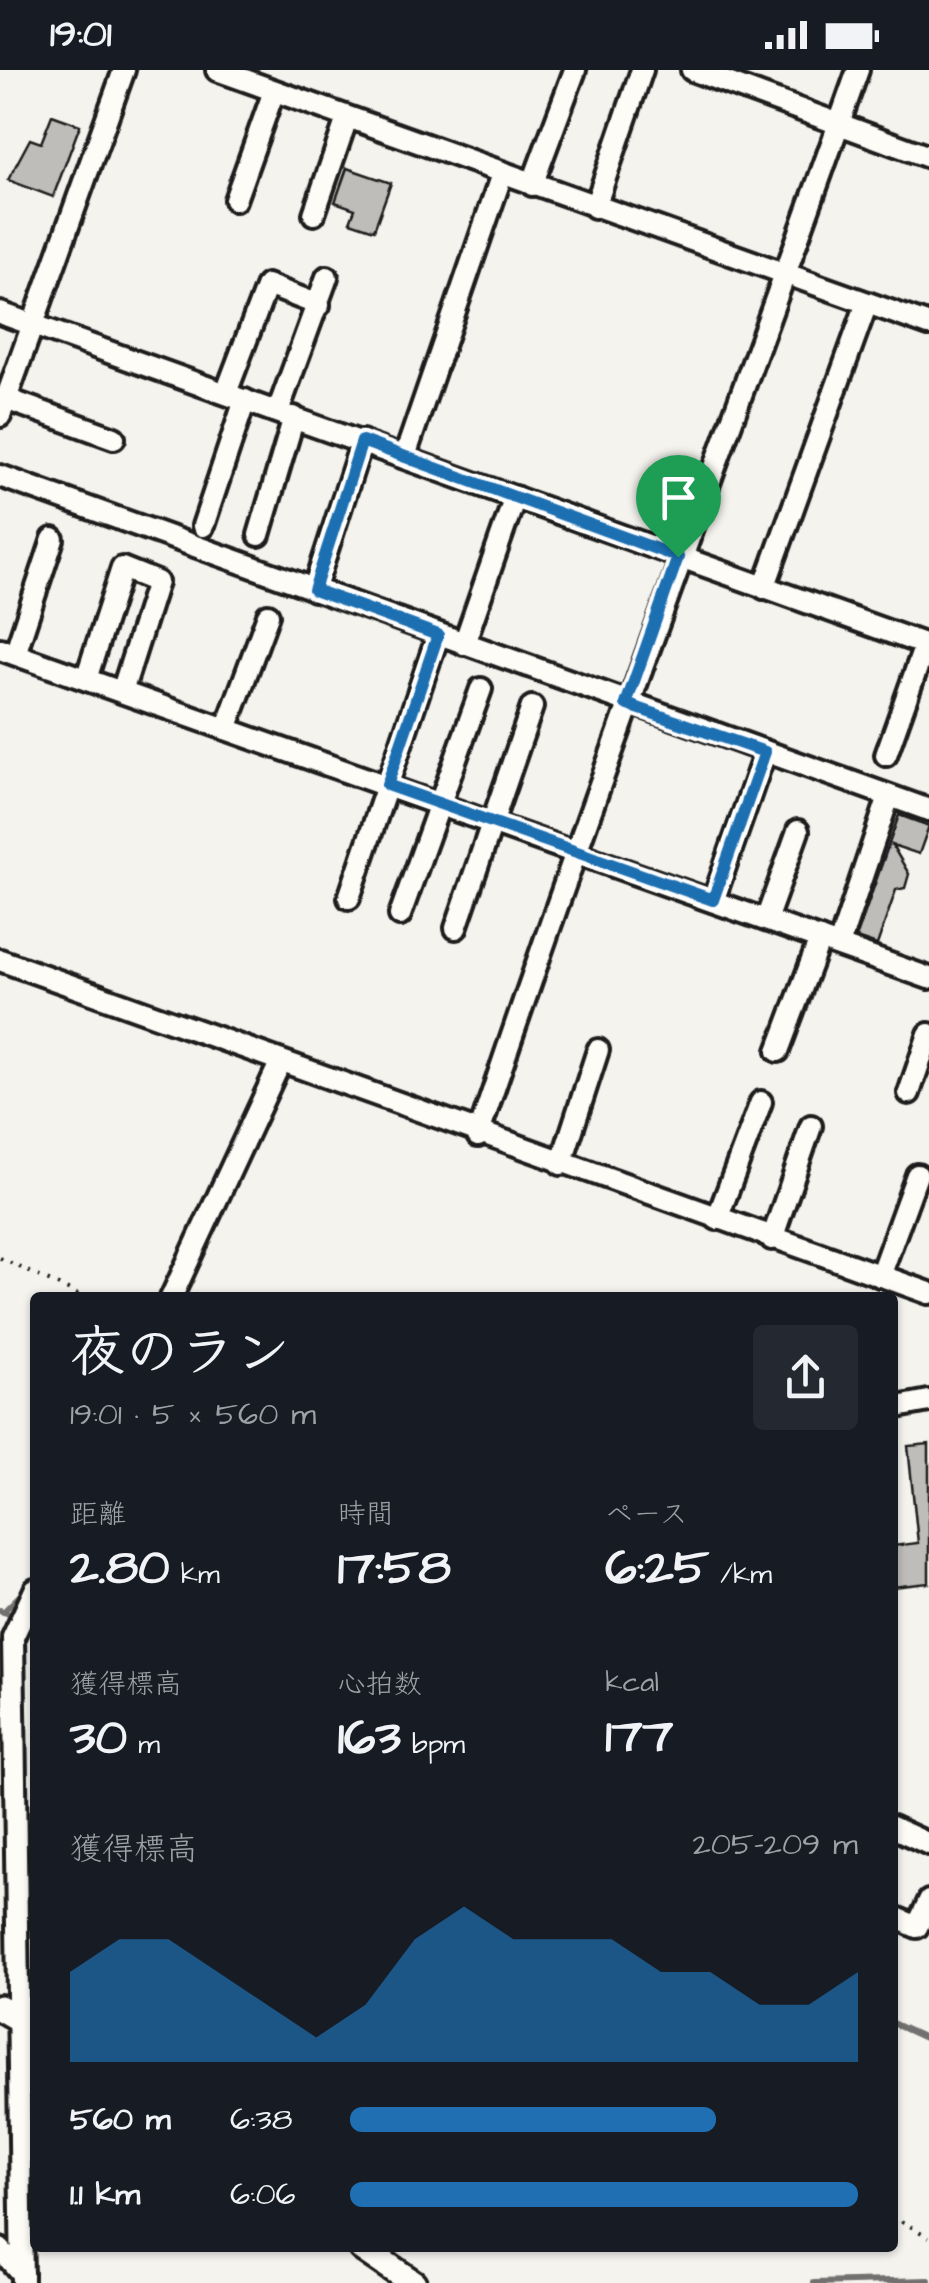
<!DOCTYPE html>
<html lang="ja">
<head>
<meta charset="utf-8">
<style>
	:root { --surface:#171b24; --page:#242831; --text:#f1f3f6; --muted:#9ea1a6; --accent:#1f6fb2 }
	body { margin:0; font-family:"Architects Daughter","Klee One",sans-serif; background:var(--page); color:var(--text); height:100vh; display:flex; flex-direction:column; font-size:38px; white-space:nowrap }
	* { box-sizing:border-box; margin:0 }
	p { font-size:32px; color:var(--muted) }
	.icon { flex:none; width:55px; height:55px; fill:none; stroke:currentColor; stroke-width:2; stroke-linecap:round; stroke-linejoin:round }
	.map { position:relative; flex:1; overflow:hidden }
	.drawer { position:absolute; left:30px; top:1222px; width:868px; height:960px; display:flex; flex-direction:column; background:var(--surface); border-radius:10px; box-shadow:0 2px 8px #0004 }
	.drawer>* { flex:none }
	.pin { position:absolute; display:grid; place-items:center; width:85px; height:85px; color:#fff; margin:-102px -42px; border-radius:50% 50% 50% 0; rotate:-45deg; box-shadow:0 0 10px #0007 }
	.pin .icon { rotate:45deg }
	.round { display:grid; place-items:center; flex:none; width:105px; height:105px; border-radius:10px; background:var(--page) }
	.summary { display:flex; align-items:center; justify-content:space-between; height:170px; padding:0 40px }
	h1 { font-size:55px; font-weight:700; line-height:75px }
	.figures { display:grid; grid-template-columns:repeat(3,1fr); gap:15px; height:170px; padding:10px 40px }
	.figures div { display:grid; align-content:center }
	.figures b { font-size:50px; font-weight:700 }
	.figures small { font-size:28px; font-weight:400 }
	.figures p { font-size:28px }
	.chart { height:280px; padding:20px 40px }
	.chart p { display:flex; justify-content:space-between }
	.chart svg { width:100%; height:180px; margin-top:10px; fill:var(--accent); opacity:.7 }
	ul { padding:0 40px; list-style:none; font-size:32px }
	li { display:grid; grid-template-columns:160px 120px 1fr; align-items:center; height:75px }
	li i { height:25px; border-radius:12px; background:var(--accent) }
	.status { display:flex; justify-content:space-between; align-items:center; height:70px; padding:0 50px; background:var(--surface); direction:ltr }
	.status svg { height:28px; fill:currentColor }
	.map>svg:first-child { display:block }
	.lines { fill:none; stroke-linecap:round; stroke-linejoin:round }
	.stream { stroke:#72716f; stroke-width:6 }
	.building { fill:#bebdba; stroke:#1c1c1c; stroke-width:2.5 }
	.minor-casing { stroke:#1c1c1c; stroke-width:28 }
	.major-casing { stroke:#1c1c1c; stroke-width:32 }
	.path { stroke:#1c1c1c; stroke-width:4; stroke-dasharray:2.5 8; stroke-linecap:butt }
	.minor { stroke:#fdfcf7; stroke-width:20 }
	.major { stroke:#fdfcf7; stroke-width:25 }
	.route-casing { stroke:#fff; stroke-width:20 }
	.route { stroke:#1f6fb2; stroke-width:12 }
</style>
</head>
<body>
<div class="status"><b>19:01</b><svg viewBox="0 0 49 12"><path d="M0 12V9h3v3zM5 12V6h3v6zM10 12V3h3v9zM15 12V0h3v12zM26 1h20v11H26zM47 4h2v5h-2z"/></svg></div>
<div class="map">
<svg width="929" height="2213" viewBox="0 0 929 2213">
	<rect width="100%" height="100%" fill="#f4f3ee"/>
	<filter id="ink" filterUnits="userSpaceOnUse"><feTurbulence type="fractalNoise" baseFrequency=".01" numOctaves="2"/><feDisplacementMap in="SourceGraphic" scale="20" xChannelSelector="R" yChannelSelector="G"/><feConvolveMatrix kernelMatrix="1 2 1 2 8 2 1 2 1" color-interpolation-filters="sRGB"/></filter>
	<g filter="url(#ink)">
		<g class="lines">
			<g class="stream">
				<polyline points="0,1540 35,1556"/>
				<polyline points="3,1542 30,1515"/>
				<polyline points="892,1953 929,1970"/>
				<polyline points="814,2213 929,2210"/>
			</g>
		</g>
		<g class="building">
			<polygon points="52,45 80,55 53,127 8,110 30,69 41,73"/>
			<polygon points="347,98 391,113 374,160 350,152 355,139 335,132"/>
			<polygon points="899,745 929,756 919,784 892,775 909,804 905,818 896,820 877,875 856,868"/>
			<polygon points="929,1374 929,1513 892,1517 892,1476 918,1473 908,1376"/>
		</g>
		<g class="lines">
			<g class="minor-casing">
				<g id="minor">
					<polyline points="217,0 929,255"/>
					<polyline points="692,0 929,87"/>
					<polyline points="532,115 575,0"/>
					<polyline points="235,130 274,21"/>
					<polyline points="595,137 642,0"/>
					<polyline points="314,144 347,48"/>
					<polyline points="0,243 929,576"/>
					<polyline points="226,323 267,215 319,235"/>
					<polyline points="6,329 114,368"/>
					<polyline points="278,341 327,207"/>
					<polyline points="0,346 124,0"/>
					<polyline points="405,386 502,104"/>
					<polyline points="0,406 929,740"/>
					<polyline points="203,456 245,330"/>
					<polyline points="259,465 294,347"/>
					<polyline points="764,518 867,233"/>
					<polyline points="314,520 362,371"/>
					<polyline points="464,574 515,427"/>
					<polyline points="0,579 929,908"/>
					<polyline points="15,584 53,469"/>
					<polyline points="86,609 122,498 157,512 122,622"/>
					<polyline points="226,659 268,545"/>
					<polyline points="886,685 925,575"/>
					<polyline points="349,828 438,565"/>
					<polyline points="713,831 765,682"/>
					<polyline points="400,845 481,619"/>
					<polyline points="766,850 798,761"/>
					<polyline points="456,858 532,637"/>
					<polyline points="839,875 889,726"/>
					<polyline points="0,890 929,1223"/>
					<polyline points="778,981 820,869"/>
					<polyline points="909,1023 929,964"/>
					<path d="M478 1066C598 708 732 356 858 0"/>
					<polyline points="561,1094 598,980"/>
					<polyline points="717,1149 761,1032"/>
					<polyline points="772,1169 811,1056"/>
					<polyline points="880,1206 917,1105"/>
					<polyline points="171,1228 280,993"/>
					<polyline points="892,1338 929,1331"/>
					<polyline points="892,1757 929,1774"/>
					<polyline points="892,1846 917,1857 929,1831"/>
					<polyline points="0,2179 22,2204"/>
					<polyline points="22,2213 13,1567 35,1520"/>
				</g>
			</g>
			<g class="major-casing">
				<g id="major">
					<polyline points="0,1938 35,1958"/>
					<polyline points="362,2178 413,2213"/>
				</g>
			</g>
			<g class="path">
				<polyline points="0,1188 85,1228"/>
				<polyline points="892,2146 929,2167"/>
			</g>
			<use href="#minor" class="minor"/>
			<use href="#major" class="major"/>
		</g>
	</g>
	<g class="lines" filter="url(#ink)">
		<g class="route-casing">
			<polygon id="route" points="362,371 678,487 626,634 765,682 713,830 387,715 438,565 314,520"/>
		</g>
		<use href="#route" class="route"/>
	</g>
</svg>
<div class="pin" style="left:678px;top:487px;background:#1e9e55"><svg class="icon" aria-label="arrive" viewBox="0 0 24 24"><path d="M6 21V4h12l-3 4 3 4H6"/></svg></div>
<section class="drawer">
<div class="summary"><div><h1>夜のラン</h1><p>19:01 · 5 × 560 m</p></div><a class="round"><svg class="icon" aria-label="share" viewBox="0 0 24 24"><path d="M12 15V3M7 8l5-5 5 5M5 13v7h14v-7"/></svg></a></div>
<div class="figures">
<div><p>距離</p><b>2.80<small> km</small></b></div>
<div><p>時間</p><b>17:58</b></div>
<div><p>ペース</p><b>6:25<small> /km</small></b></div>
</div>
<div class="figures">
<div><p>獲得標高</p><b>30<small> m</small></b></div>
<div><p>心拍数</p><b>163<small> bpm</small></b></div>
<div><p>kcal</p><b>177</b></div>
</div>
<div class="chart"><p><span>獲得標高</span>205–209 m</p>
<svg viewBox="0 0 160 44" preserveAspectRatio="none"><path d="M0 44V22L10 14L20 14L30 22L40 30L50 38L60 30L70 14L80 6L90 14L100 14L110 14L120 22L130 22L140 30L150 30L160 22V44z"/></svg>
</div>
<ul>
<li><b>560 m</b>6:38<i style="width:72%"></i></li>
<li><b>1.1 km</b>6:06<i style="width:100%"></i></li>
</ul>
</section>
</div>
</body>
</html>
